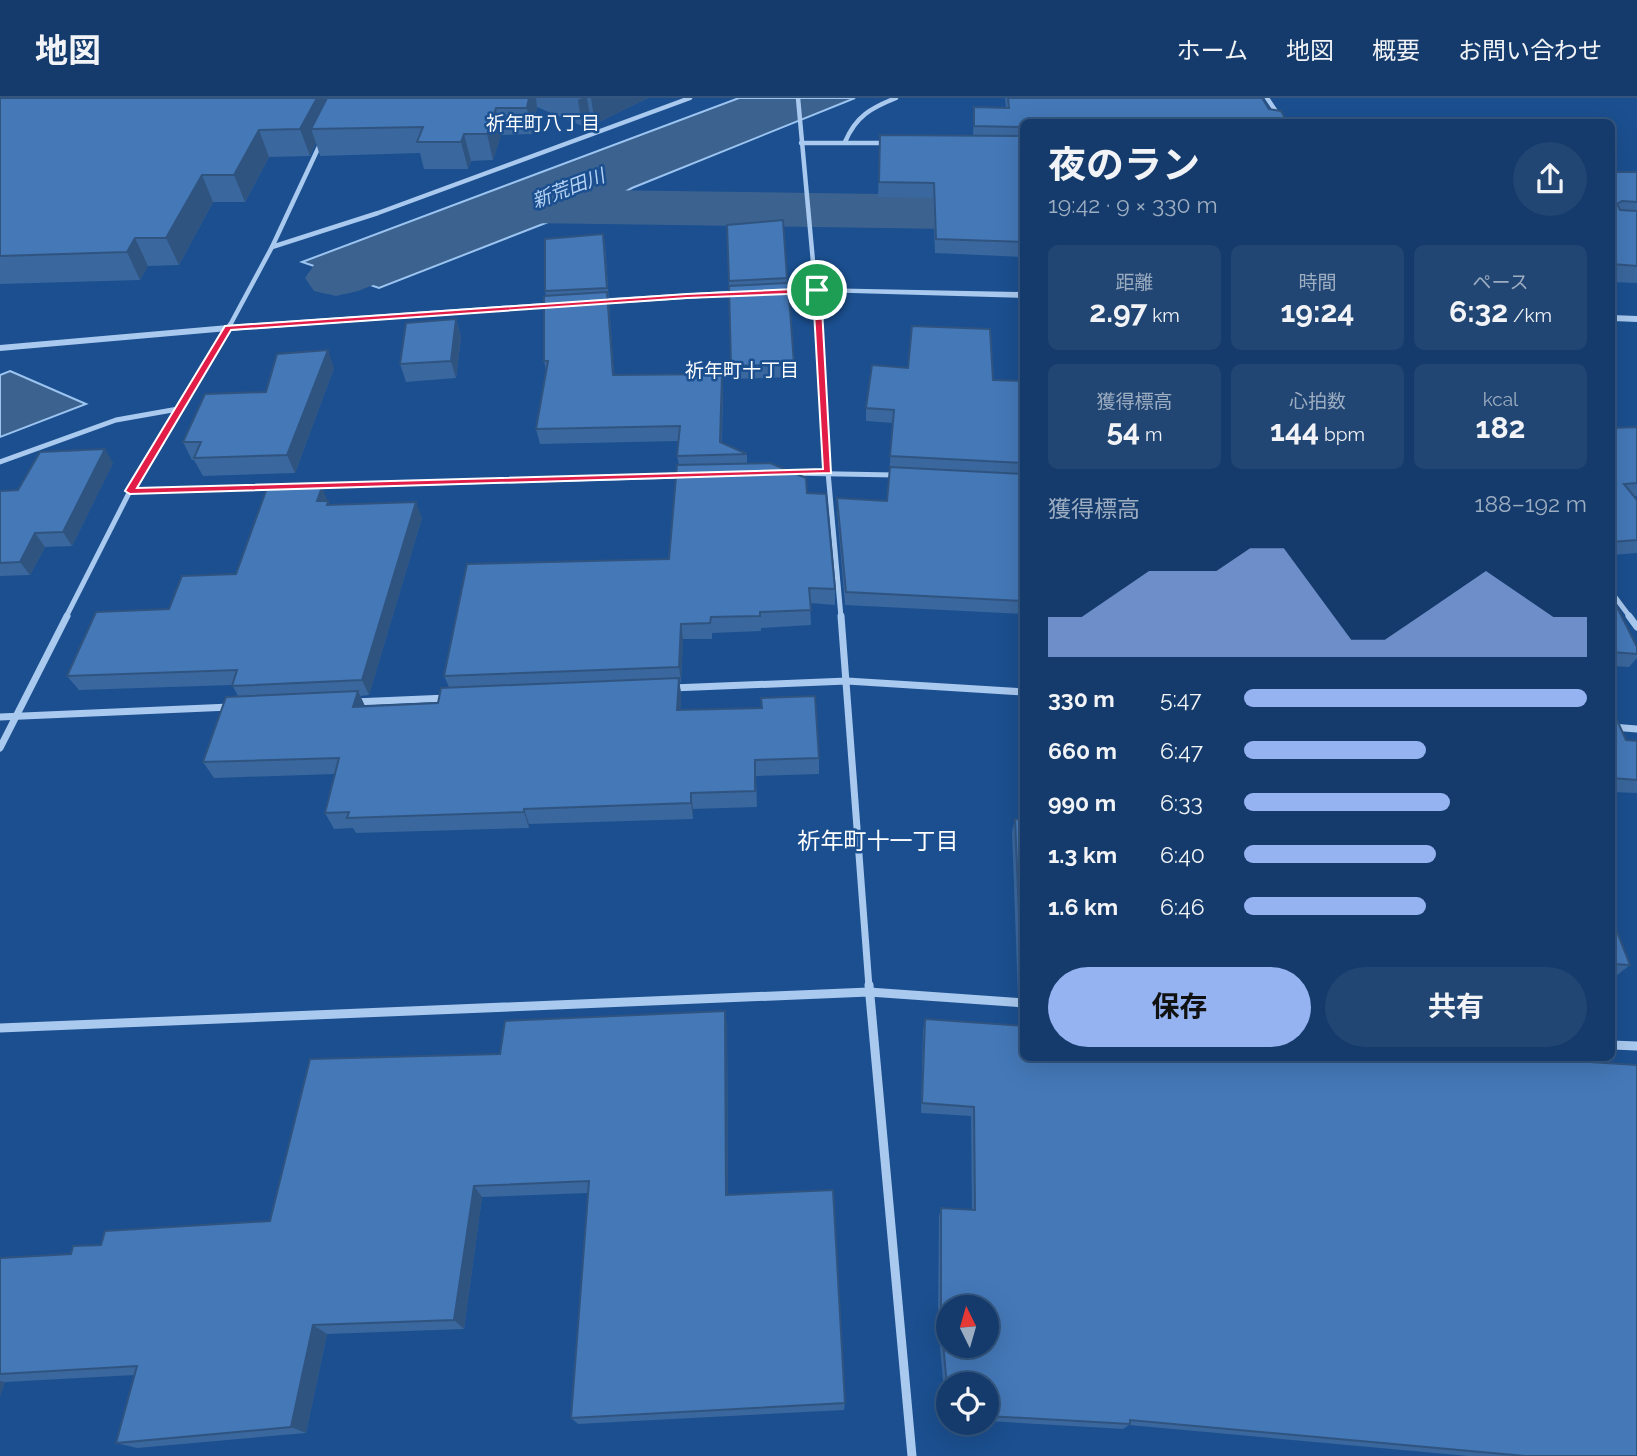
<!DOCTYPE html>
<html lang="ja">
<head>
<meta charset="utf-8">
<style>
	:root { --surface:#143b6b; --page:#214673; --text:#f1f3f6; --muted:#9dadc1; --line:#33557e; --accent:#95b2f1 }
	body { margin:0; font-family:Raleway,"Noto Sans JP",sans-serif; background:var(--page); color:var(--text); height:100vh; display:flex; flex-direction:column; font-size:26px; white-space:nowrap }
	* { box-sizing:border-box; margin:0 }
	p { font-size:23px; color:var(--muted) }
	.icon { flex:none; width:38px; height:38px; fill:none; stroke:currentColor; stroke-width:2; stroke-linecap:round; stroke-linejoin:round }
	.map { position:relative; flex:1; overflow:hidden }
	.sheet { position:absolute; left:1020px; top:21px; width:595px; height:942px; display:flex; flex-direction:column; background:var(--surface); border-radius:10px; box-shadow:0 7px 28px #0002,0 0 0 2px var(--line) }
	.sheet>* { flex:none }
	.needle { width:46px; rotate:355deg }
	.controls { position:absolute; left:936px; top:1197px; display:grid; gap:14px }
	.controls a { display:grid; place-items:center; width:63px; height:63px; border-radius:50%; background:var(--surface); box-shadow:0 7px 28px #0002,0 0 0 2px var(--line); font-size:35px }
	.pin { position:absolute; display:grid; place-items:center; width:60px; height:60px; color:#fff; margin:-30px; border:4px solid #fff; border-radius:50%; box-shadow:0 2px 7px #0007 }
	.round { display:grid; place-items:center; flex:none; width:74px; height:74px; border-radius:37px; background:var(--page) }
	.summary { display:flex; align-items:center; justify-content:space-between; height:119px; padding:0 28px }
	h1 { font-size:38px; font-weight:700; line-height:52px }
	.metrics { display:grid; grid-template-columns:repeat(3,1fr); gap:10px; height:119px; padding:7px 28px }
	.metrics div { display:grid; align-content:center; border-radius:10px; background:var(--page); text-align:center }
	.metrics b { font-size:30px; font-weight:700 }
	.metrics small { font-size:19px; font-weight:400 }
	.metrics p { font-size:19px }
	.chart { height:196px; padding:14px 28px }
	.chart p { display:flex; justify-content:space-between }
	.chart svg { width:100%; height:126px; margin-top:7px; fill:var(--accent); opacity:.7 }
	.cta { display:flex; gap:14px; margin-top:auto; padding:14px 28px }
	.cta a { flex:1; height:80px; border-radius:42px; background:var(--accent); color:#111; font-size:28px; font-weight:700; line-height:80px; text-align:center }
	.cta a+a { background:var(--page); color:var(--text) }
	ul { padding:0 28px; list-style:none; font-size:23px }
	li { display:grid; grid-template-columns:112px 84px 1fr; align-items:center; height:52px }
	li i { height:18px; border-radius:9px; background:var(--accent) }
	header { display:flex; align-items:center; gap:42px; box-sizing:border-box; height:98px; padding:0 35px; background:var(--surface); border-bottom:2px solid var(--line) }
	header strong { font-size:33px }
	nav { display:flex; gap:38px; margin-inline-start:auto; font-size:24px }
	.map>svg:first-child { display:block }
	.water { fill:#3c6290; stroke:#9cc4f0; stroke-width:2 }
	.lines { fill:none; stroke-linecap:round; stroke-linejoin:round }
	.river { fill:#3c6290; fill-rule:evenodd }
	.minor-far3 { stroke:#a9c9ee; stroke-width:4.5 }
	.minor-far2 { stroke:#a9c9ee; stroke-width:5 }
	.minor-far1 { stroke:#a9c9ee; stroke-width:7 }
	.minor { stroke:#a9c9ee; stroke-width:9 }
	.tertiary { fill:#a9c9ee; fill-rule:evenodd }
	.wall { fill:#3a679d }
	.shaded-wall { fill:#305480 }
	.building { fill:#4478b7; stroke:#305480; stroke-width:2; fill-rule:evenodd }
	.route { fill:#e11d48; stroke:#fff; stroke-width:2; fill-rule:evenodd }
	.labels { text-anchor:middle; stroke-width:5; stroke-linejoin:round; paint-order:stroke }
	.far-neighbourhood-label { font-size:19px; fill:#fff; stroke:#1b4f8f }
	.far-water-label { font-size:19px; font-style:italic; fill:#b5d3f5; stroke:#1b4f8f }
	.neighbourhood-label { font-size:23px; fill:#fff; stroke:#1b4f8f }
</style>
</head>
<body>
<header>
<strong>地図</strong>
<nav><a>ホーム</a><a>地図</a><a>概要</a><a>お問い合わせ</a></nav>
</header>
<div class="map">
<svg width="1637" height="1358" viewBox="0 0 1637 1358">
	<rect width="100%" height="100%" fill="#1b4f8f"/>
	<g class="water">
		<polygon points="739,0 855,0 632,90 585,116 561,119 379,190 302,164"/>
		<polygon points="10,273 86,306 0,339 0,277"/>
	</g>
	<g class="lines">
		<g class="river">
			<polygon points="526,91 1024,98 1024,132 526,125 506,120 498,108 506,96"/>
			<polygon points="460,116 481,121 489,133 481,145 358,193 336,198 314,193 305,180 314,167"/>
		</g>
		<g class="minor-far3">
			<polyline points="798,0 819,229"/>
			<polyline points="1267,0 1283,24"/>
			<path d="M845 44C856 18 871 10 896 0"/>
			<polyline points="801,45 888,45"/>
			<polyline points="272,149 378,115 690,0"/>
			<polyline points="229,229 272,149 322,42"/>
		</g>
		<g class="minor-far2">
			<polyline points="819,227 828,374 841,519"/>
			<polyline points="0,364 116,322 178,311"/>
			<polyline points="785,375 895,377"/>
			<polyline points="130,393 682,378"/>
			<polyline points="1612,495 1630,519"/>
			<polyline points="66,519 130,393 230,227"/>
		</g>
		<g class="minor-far1">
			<polyline points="841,518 869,889"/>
			<polyline points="1629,518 1637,529"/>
			<polyline points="672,590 847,583 1024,594"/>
			<polyline points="354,604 447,600"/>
			<polyline points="0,619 230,609"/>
			<polyline points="1612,629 1637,631"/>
			<polyline points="0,650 67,518"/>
		</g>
		<g class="minor">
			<polyline points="869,887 912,1358"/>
			<polyline points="0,930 869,894 1024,905"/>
			<polyline points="1612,947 1637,948"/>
		</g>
		<g class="tertiary">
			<polygon points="817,190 1024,194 1024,200 817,194 772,196 768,194 772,192"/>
			<polygon points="743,192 746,193 746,197 594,207 590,204 594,201"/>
			<polygon points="558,204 562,207 561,209 228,233 0,253 0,247 228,227"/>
			<polygon points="1612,217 1637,218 1637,224 1612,223"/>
		</g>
	</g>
	<g class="wall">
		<polygon points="0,0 648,0 595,26 591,24 582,28 537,9 532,36 501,37 493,62 471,63 468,71 424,71 420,55 320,58 316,45 310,58 269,59 245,104 213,104 179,167 148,168 140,182 0,186"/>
		<polygon points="1005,0 1262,0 1024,24 1024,159 935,155 933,100 878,99 880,37 973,38 974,9 1006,10"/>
		<polygon points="1612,74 1637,74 1637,185 1612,184"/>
		<polygon points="783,122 794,279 732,281 727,127"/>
		<polygon points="605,145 614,277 723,291 722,345 747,356 747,366 807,395 835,491 835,507 810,505 811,527 761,530 761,533 712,535 712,541 683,541 681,584 679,584 681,596 680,612 819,660 819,676 756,678 757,709 693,711 693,721 529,726 529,730 356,735 353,730 334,731 325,715 335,676 214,680 203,664 238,598 232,587 79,592 67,578 236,476 328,403 330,407 422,420 369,597 360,598 365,609 438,605 449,589 444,578 669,461 679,367 677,358 679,343 540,346 536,331 546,272 544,263 546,198 545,193"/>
		<polygon points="456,221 461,239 456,280 406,284 400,266"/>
		<polygon points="334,270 295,375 203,378 194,362 192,362 183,344"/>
		<polygon points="993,282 1024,283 1024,516 845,507 837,413 837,400 887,403 893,325 866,323 866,310"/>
		<polygon points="1637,329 1637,398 1634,399 1637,402 1637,455 1612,457 1612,330"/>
		<polygon points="113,365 72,448 45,449 30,477 0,478 0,393 18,392"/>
		<polygon points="1612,499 1637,549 1637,560 1629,569 1612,568"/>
		<polygon points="1612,611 1626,642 1637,643 1637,695 1612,694"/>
		<polygon points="1015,721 1024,722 1024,899 1018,898 1012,734"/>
		<polygon points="1612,821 1630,867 1616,878 1612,878"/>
		<polygon points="1022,901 1637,1358 1468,1358 1129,1327 1123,1331 987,1323 987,1286 948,1286 948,1308 945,1304 938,1227 939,1118 941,1110 972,1112 971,1018 921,1015 923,932 925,921 1020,928 1019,912"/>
		<polygon points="727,927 728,1097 845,1305 844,1312 578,1326 571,1320 588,1095 482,1099 464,1231 327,1236 306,1335 137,1350 116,1345 135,1277 5,1284 0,1298 0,1160 71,1156 101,1147 270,1123 500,956"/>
	</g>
	<g class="shaded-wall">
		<polygon points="317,0 338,0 311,31 316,45 310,58 300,31"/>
		<polygon points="529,0 536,0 537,9 532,36 527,10"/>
		<polygon points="582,0 587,0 591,24 582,28 578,2"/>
		<polygon points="591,0 648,0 595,26"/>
		<polygon points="496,10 501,37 493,62 487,36"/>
		<polygon points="259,32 269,59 245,104 234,77"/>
		<polygon points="464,36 471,63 468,71 461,44"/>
		<polygon points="202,77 213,104 179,167 166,140"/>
		<polygon points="135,140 148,168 140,182 127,154"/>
		<polygon points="607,194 609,209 616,292 613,277"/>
		<polygon points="456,221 461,239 456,280 451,263"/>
		<polygon points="328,252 334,270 295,375 287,357"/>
		<polygon points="722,276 723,291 721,360 720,344"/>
		<polygon points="105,351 113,365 72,448 63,434"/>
		<polygon points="322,389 328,404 328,403 335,418 317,403"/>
		<polygon points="416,404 422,420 369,597 362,582"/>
		<polygon points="35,435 45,449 30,477 20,464"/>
		<polygon points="681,526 683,541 681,584 679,569"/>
		<polygon points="679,580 681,596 680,629 677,612"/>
		<polygon points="358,593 366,610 353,609"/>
		<polygon points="691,695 693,711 693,721 691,705"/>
		<polygon points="524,711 529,726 529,730 524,714"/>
		<polygon points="725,913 727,927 728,1109 726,1097"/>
		<polygon points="474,1088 482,1099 464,1231 454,1222"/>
		<polygon points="313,1227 327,1236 306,1335 291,1329"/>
		<polygon points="0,1283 5,1284 0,1298"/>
	</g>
	<g class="building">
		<polygon points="0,0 317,0 300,31 259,32 234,77 202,77 166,140 135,140 127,154 0,158"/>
		<polygon points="327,0 529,0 527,10 496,10 487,36 464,36 461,44 417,44 423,29 311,31"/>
		<polygon points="1008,0 1262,0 1269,11 1281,13 1287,24 1024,24 1024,29 974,28 974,9 1009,10"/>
		<polygon points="880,37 1024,38 1024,144 936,141 934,85 879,84"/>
		<polygon points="1612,74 1637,74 1637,104 1622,103 1617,106 1620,112 1637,113 1637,168 1612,166"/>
		<polygon points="783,122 787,180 729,183 727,127"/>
		<polygon points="603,136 607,190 545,193 545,141"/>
		<polygon points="788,185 794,266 731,268 729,188"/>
		<polygon points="607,194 613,277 722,276 720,344 747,356 677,358 680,328 536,331 548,263 544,263 544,198"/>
		<polygon points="456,221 451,263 400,266 406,225"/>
		<polygon points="912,228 990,231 993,282 1024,283 1024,365 890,358 894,312 866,310 872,267 908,270"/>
		<polygon points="328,252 287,357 194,360 201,344 183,344 205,296 266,294 277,256"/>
		<polygon points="1637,329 1637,385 1624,386 1637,402 1637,442 1612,444 1612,330"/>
		<polygon points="105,351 63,434 35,435 20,464 0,465 0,393 18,392 40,354"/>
		<polygon points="770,365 806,380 807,395 826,396 835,491 809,490 811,512 760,514 760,518 711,519 710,525 681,526 679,569 444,578 467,466 669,461 677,367"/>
		<polygon points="890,369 1024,376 1024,503 846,494 837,400 887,403"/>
		<polygon points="322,389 317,403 328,403 327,407 416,404 362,582 232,588 237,572 67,578 96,514 169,511 182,478 236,476 267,390"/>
		<polygon points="1612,499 1637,549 1637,556 1612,554"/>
		<polygon points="679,580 677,612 762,610 761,600 815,598 819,660 755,662 755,693 691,695 691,705 524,711 524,714 347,720 349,714 325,715 339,660 203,664 226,599 358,593 353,609 438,605 441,590"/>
		<polygon points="1612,611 1626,642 1637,643 1637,682 1612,680"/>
		<polygon points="1015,721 1024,722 1024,887 1022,887"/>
		<polygon points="1612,821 1630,867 1612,866"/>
		<path d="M1022 901H1024V959H1573L1574 963 1637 967V1358H1525L1130 1322V1326L987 1318V1286H948V1300L941 1221V1110L975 1112 974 1009 922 1005 925 921 1024 928ZM948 1209H987V1248H948Z"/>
		<polygon points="725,913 726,1097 833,1092 845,1305 571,1320 589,1083 474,1088 454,1222 313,1227 291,1329 116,1345 137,1268 0,1276 0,1160 71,1156 73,1148 101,1147 105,1133 270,1123 310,961 500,956 505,923"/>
	</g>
	<path class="route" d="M817 190 821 192 831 375 130 396 125 393 225 228 687 196ZM813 195 823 371 137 390 231 232 687 200Z"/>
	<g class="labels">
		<g class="far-neighbourhood-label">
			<text x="543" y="32">祈年町八丁目</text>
			<text x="742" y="279">祈年町十丁目</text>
		</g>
		<g class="far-water-label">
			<text transform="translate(568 90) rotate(-21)" y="7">新荒田川</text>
		</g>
		<g class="neighbourhood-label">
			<text x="878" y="751">祈年町十一丁目</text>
		</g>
	</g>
</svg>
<div class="controls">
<a><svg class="needle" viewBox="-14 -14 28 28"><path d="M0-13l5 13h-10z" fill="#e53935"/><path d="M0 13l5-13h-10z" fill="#9dadc1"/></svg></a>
<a><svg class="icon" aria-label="locate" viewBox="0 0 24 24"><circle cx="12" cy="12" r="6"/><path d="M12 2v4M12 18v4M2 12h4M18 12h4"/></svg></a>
</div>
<div class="pin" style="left:817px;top:192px;background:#1e9e55"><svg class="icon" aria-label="arrive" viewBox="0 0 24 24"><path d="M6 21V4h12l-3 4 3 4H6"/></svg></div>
<section class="sheet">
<div class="summary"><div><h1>夜のラン</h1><p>19:42 · 9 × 330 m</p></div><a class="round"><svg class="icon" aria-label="share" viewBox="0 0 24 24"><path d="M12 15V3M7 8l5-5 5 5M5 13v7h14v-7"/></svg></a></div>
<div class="metrics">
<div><p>距離</p><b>2.97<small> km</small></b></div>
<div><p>時間</p><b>19:24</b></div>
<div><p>ペース</p><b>6:32<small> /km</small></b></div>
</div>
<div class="metrics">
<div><p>獲得標高</p><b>54<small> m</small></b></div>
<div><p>心拍数</p><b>144<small> bpm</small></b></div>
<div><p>kcal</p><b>182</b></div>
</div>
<div class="chart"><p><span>獲得標高</span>188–192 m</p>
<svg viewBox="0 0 160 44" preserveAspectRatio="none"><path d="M0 44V30L10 30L20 22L30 14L40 14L50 14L60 6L70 6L80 22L90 38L100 38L110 30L120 22L130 14L140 22L150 30L160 30V44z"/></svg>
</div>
<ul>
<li><b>330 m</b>5:47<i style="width:100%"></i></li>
<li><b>660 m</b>6:47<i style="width:53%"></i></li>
<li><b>990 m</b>6:33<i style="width:60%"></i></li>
<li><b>1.3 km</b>6:40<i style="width:56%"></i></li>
<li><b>1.6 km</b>6:46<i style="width:53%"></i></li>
</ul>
<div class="cta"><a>保存</a><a>共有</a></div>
</section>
</div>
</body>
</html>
